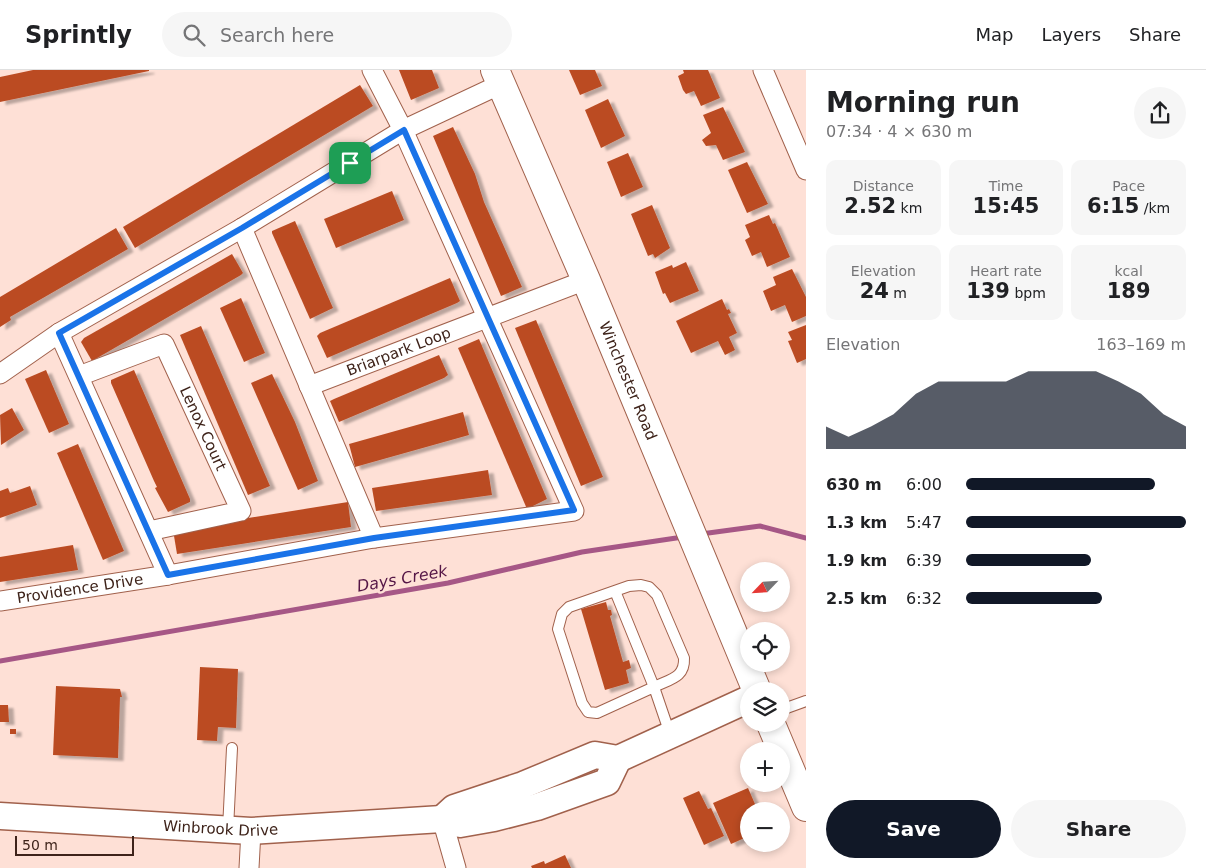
<!DOCTYPE html>
<html lang="en">
<head>
<meta charset="utf-8">
<style>
	:root { --surface:#fff; --page:#f6f6f6; --text:#202124; --muted:#757577; --line:#e0e0e0; --accent:#111827 }
	body { margin:0; font-family:"DejaVu Sans",sans-serif; background:var(--page); color:var(--text); height:100vh; display:flex; flex-direction:column; font-size:19px; white-space:nowrap }
	* { box-sizing:border-box; margin:0 }
	p { font-size:16px; color:var(--muted) }
	.icon { flex:none; width:28px; height:28px; fill:none; stroke:currentColor; stroke-width:2; stroke-linecap:round; stroke-linejoin:round }
	.map { position:relative; flex:1; overflow:hidden }
	.sheet { display:flex; flex-direction:column; background:var(--surface); width:400px }
	.sheet>* { flex:none }
	.needle { width:32px; rotate:245deg }
	.fabs { position:absolute; left:740px; top:492px; display:grid; gap:10px }
	.fabs a { display:grid; place-items:center; width:50px; height:50px; border-radius:50%; background:var(--surface); box-shadow:0 2px 8px #0003; font-size:25px }
	.scale { position:absolute; left:15px; bottom:12px; width:119px; box-sizing:border-box; padding-left:5px; border:2px solid #3e231a; border-top:0; font-size:14px; line-height:18px; white-space:nowrap; color:#3e231a; -webkit-text-stroke:4px #fee0d6; paint-order:stroke }
	.pin { position:absolute; display:grid; place-items:center; width:42px; height:42px; color:#fff; margin:-21px; border-radius:10px; box-shadow:0 2px 8px #0006 }
	.round { display:grid; place-items:center; flex:none; width:52px; height:52px; border-radius:26px; background:var(--page) }
	.headline { display:flex; align-items:center; justify-content:space-between; height:85px; padding:0 20px }
	h1 { font-size:28px; font-weight:700; line-height:38px }
	.stats { display:grid; grid-template-columns:repeat(3,1fr); gap:8px; height:85px; padding:5px 20px }
	.stats div { display:grid; align-content:center; border-radius:10px; background:var(--page); text-align:center }
	.stats b { font-size:21px; font-weight:700 }
	.stats small { font-size:14px; font-weight:400 }
	.stats p { font-size:14px }
	.chart { height:140px; padding:10px 20px }
	.chart p { display:flex; justify-content:space-between }
	.chart svg { width:100%; height:90px; margin-top:5px; fill:var(--accent); opacity:.7 }
	.primary-button { display:flex; gap:10px; margin-top:auto; padding:10px 20px }
	.primary-button a { flex:1; height:58px; border-radius:30px; background:var(--accent); color:#fff; font-size:20px; font-weight:700; line-height:58px; text-align:center }
	.primary-button a+a { background:var(--page); color:var(--text) }
	ul { padding:0 20px; list-style:none; font-size:16px }
	li { display:grid; grid-template-columns:80px 60px 1fr; align-items:center; height:38px }
	li i { height:12px; border-radius:6px; background:var(--accent) }
	header { display:flex; align-items:center; gap:30px; box-sizing:border-box; height:70px; padding:0 25px; background:var(--surface); border-bottom:1px solid var(--line) }
	header strong { font-size:24px }
	nav { display:flex; gap:28px; margin-inline-start:auto; font-size:18px }
	.search { width:350px; height:45px; background:var(--page); display:flex; align-items:center; gap:12px; box-sizing:border-box; padding:0 18px; border-radius:28px; color:var(--muted); font-size:19px }
	main { display:flex; flex:1; min-height:0 }
	.map>svg:first-child { display:block }
	.lines { fill:none; stroke-linecap:round; stroke-linejoin:round }
	.stream { stroke:#a65786; stroke-width:5 }
	.building { fill:#bb4c24; filter:url(#shadow) }
	.lane-casing { stroke:#a1614c; stroke-width:12 }
	.street-casing { stroke:#a1614c; stroke-width:21 }
	.secondary-casing { stroke:#a1614c; stroke-width:29 }
	.primary-casing { stroke:#a1614c; stroke-width:30 }
	.lane { stroke:#fff; stroke-width:10 }
	.street { stroke:#fff; stroke-width:19 }
	.secondary { stroke:#fff; stroke-width:26 }
	.primary { stroke:#fff; stroke-width:28 }
	.route-casing { stroke:#fff; stroke-width:10 }
	.route { stroke:#1a73e8; stroke-width:6 }
	.labels { text-anchor:middle; stroke-width:5; stroke-linejoin:round; paint-order:stroke }
	.street-label { font-size:15px; fill:#3e231a; stroke:#fee0d6 }
	.water-label { font-size:16px; font-style:italic; fill:#551646; stroke:#fee0d6 }
</style>
</head>
<body>
<header>
<strong>Sprintly</strong>
<div class="search"><svg class="icon" aria-label="search" viewBox="0 0 24 24"><circle cx="10" cy="10" r="6"/><path d="M15 15l6 6"/></svg>Search here</div>
<nav><a>Map</a><a>Layers</a><a>Share</a></nav>
</header>
<main>
<div class="map">
<svg width="806" height="798" viewBox="0 0 806 798">
	<defs>
		<filter id="shadow"><feDropShadow dx="5.5" dy="3" stdDeviation="1" flood-color="#0004"/></filter>
	</defs>
	<rect width="100%" height="100%" fill="#fee0d6"/>
	<g class="lines">
		<g class="stream">
			<polyline points="701,464 760,456 806,468"/>
			<polyline points="0,591 448,513 582,482 683,467"/>
		</g>
	</g>
	<g class="building">
		<polygon points="33,0 149,0 149,1 0,32 0,7"/>
		<polygon points="399,0 432,0 439,18 411,30"/>
		<polygon points="569,0 595,0 602,16 580,25"/>
		<polygon points="683,0 708,0 720,28 701,36 694,21 686,24 683,20 678,6 684,3"/>
		<polygon points="360,15 373,36 135,178 123,157"/>
		<polygon points="608,29 625,66 601,78 585,40"/>
		<polygon points="723,37 745,82 723,90 716,75 706,76 702,70 711,63 703,45"/>
		<polygon points="453,57 475,104 484,132 522,217 501,226 433,66"/>
		<polygon points="628,83 643,117 621,127 607,92"/>
		<polygon points="747,92 768,134 747,143 728,100"/>
		<polygon points="392,121 404,150 336,178 324,149"/>
		<polygon points="652,135 670,178 655,188 653,184 648,186 631,144"/>
		<polygon points="769,145 773,154 775,153 790,187 767,197 761,182 752,186 745,170 750,167 745,155"/>
		<polygon points="295,151 333,238 310,249 272,163 272,161"/>
		<polygon points="116,158 128,179 10,247 11,250 0,257 0,227"/>
		<polygon points="232,184 243,203 241,205 92,291 81,272 84,268"/>
		<polygon points="686,192 699,221 670,233 665,223 663,224 655,202 672,195 673,198"/>
		<polygon points="792,199 806,227 806,246 792,252 785,235 771,241 763,221 776,215 773,207"/>
		<polygon points="450,208 460,231 457,233 327,288 317,266 320,263"/>
		<polygon points="241,228 265,283 244,292 220,238"/>
		<polygon points="722,229 727,240 729,239 731,243 728,244 737,263 729,267 735,280 725,285 718,271 691,283 676,251"/>
		<polygon points="536,250 603,407 581,416 515,258"/>
		<polygon points="806,255 806,289 797,293 788,271 792,270 788,262"/>
		<polygon points="201,256 270,416 248,425 180,265"/>
		<polygon points="479,269 547,429 527,439 458,278"/>
		<polygon points="439,285 448,305 444,308 339,352 330,331 334,329"/>
		<polygon points="46,300 69,354 49,363 25,309"/>
		<polygon points="134,300 190,429 190,432 168,442 155,418 157,417 154,411 111,313 111,310"/>
		<polygon points="272,304 295,352 318,411 298,420 251,313"/>
		<polygon points="12,338 24,360 1,375 0,345"/>
		<polygon points="463,342 469,365 355,397 349,374"/>
		<polygon points="78,374 124,481 103,490 57,383"/>
		<polygon points="488,400 492,425 376,441 372,418"/>
		<polygon points="30,416 37,435 0,448 0,421 8,418 10,423"/>
		<polygon points="348,432 351,457 177,484 173,460"/>
		<polygon points="73,475 78,500 0,512 0,487"/>
		<polygon points="606,532 608,540 611,540 612,545 610,546 623,592 629,590 631,598 626,600 629,613 605,620 581,539"/>
		<polygon points="200,597 238,599 236,658 218,657 217,671 197,670"/>
		<polygon points="56,616 120,619 122,627 120,627 118,688 53,685"/>
		<polygon points="0,635 8,635 9,652 0,652"/>
		<rect x="10" y="659" width="6" height="5"/>
		<polygon points="748,718 758,741 749,741 749,766 731,774 713,733"/>
		<polygon points="699,721 708,739 711,738 724,766 704,775 683,728"/>
		<polygon points="565,785 571,798 532,798 531,796 544,791 545,794"/>
	</g>
	<g class="lines">
		<g class="lane-casing">
			<g id="lane">
				<path d="M615 521 654 617C670 609 685 608 684 588L657 525 649 517 641 515 629 516 569 537 562 544 558 559 582 633 588 642 597 643 654 617 670 664"/>
				<polyline points="781,640 806,631"/>
				<polyline points="228,759 232,678"/>
			</g>
		</g>
		<g class="street-casing">
			<g id="street">
				<polyline points="763,0 806,100"/>
				<polyline points="242,158 374,468"/>
				<polyline points="59,263 168,505"/>
				<polyline points="0,304 59,263 242,158 403,60 501,14"/>
				<path id="s1" d="M79 306 164 274 241 441 149 461"/>
				<path id="s2" d="M309 316 586 210"/>
				<path id="s3" d="M0 531 168 505 374 468 574 441 403 60 372 0"/>
				<polyline points="442,749 456,798"/>
				<polyline points="249,798 251,761"/>
			</g>
		</g>
		<g class="secondary-casing">
			<g id="secondary">
				<path id="s4" d="M0 746 251 761 442 749 460 754 494 748 537 737 607 712 618 689"/>
				<polyline points="442,749 454,738 523,715 595,685 618,689 749,629"/>
			</g>
		</g>
		<g class="primary-casing">
			<g id="primary">
				<path id="s5" d="M495 0 586 210 757 621"/>
				<polyline points="771,654 806,737"/>
			</g>
		</g>
		<use href="#lane" class="lane"/>
		<use href="#street" class="street"/>
		<use href="#secondary" class="secondary"/>
		<use href="#primary" class="primary"/>
	</g>
	<g class="lines">
		<g class="route-casing">
			<polygon id="route" points="404,60 574,440 374,468 168,505 59,263 242,158"/>
		</g>
		<use href="#route" class="route"/>
	</g>
	<g class="labels">
		<g class="street-label">
			<text dy="5" stroke="none"><textPath href="#s2" startOffset="96">Briarpark Loop</textPath></text>
			<text dy="5" stroke="none"><textPath href="#s5" startOffset="338">Winchester Road</textPath></text>
			<text dy="5" stroke="none"><textPath href="#s1" startOffset="184">Lenox Court</textPath></text>
			<text dy="5" stroke="none"><textPath href="#s3" startOffset="81">Providence Drive</textPath></text>
			<text dy="5" stroke="none"><textPath href="#s4" startOffset="221">Winbrook Drive</textPath></text>
		</g>
		<g class="water-label">
			<text transform="translate(402 508) rotate(-10)" y="6">Days Creek</text>
		</g>
	</g>
</svg>
<div class="fabs">
<a><svg class="needle" viewBox="-14 -14 28 28"><path d="M0-13l5 13h-10z" fill="#e53935"/><path d="M0 13l5-13h-10z" fill="#757577"/></svg></a>
<a><svg class="icon" aria-label="locate" viewBox="0 0 24 24"><circle cx="12" cy="12" r="6"/><path d="M12 2v4M12 18v4M2 12h4M18 12h4"/></svg></a>
<a><svg class="icon" aria-label="layers" viewBox="0 0 24 24"><path d="M12 4l9 5-9 5-9-5zM3 14l9 5 9-5"/></svg></a>
<a>+</a>
<a>−</a>
</div>
<div class="scale">50 m</div>
<div class="pin" style="left:350px;top:93px;background:#1e9e55"><svg class="icon" aria-label="arrive" viewBox="0 0 24 24"><path d="M6 21V4h12l-3 4 3 4H6"/></svg></div>
</div>
<section class="sheet">
<div class="headline"><div><h1>Morning run</h1><p>07:34 · 4 × 630 m</p></div><a class="round"><svg class="icon" aria-label="share" viewBox="0 0 24 24"><path d="M12 15V3M7 8l5-5 5 5M5 13v7h14v-7"/></svg></a></div>
<div class="stats">
<div><p>Distance</p><b>2.52<small> km</small></b></div>
<div><p>Time</p><b>15:45</b></div>
<div><p>Pace</p><b>6:15<small> /km</small></b></div>
</div>
<div class="stats">
<div><p>Elevation</p><b>24<small> m</small></b></div>
<div><p>Heart rate</p><b>139<small> bpm</small></b></div>
<div><p>kcal</p><b>189</b></div>
</div>
<div class="chart"><p><span>Elevation</span>163–169 m</p>
<svg viewBox="0 0 160 44" preserveAspectRatio="none"><path d="M0 44V33L10 38L20 33L30 27L40 17L50 11L60 11L70 11L80 11L90 6L100 6L110 6L120 6L130 11L140 17L150 27L160 33V44z"/></svg>
</div>
<ul>
<li><b>630 m</b>6:00<i style="width:86%"></i></li>
<li><b>1.3 km</b>5:47<i style="width:100%"></i></li>
<li><b>1.9 km</b>6:39<i style="width:57%"></i></li>
<li><b>2.5 km</b>6:32<i style="width:62%"></i></li>
</ul>
<div class="primary-button"><a>Save</a><a>Share</a></div>
</section>
</main>
</body>
</html>
